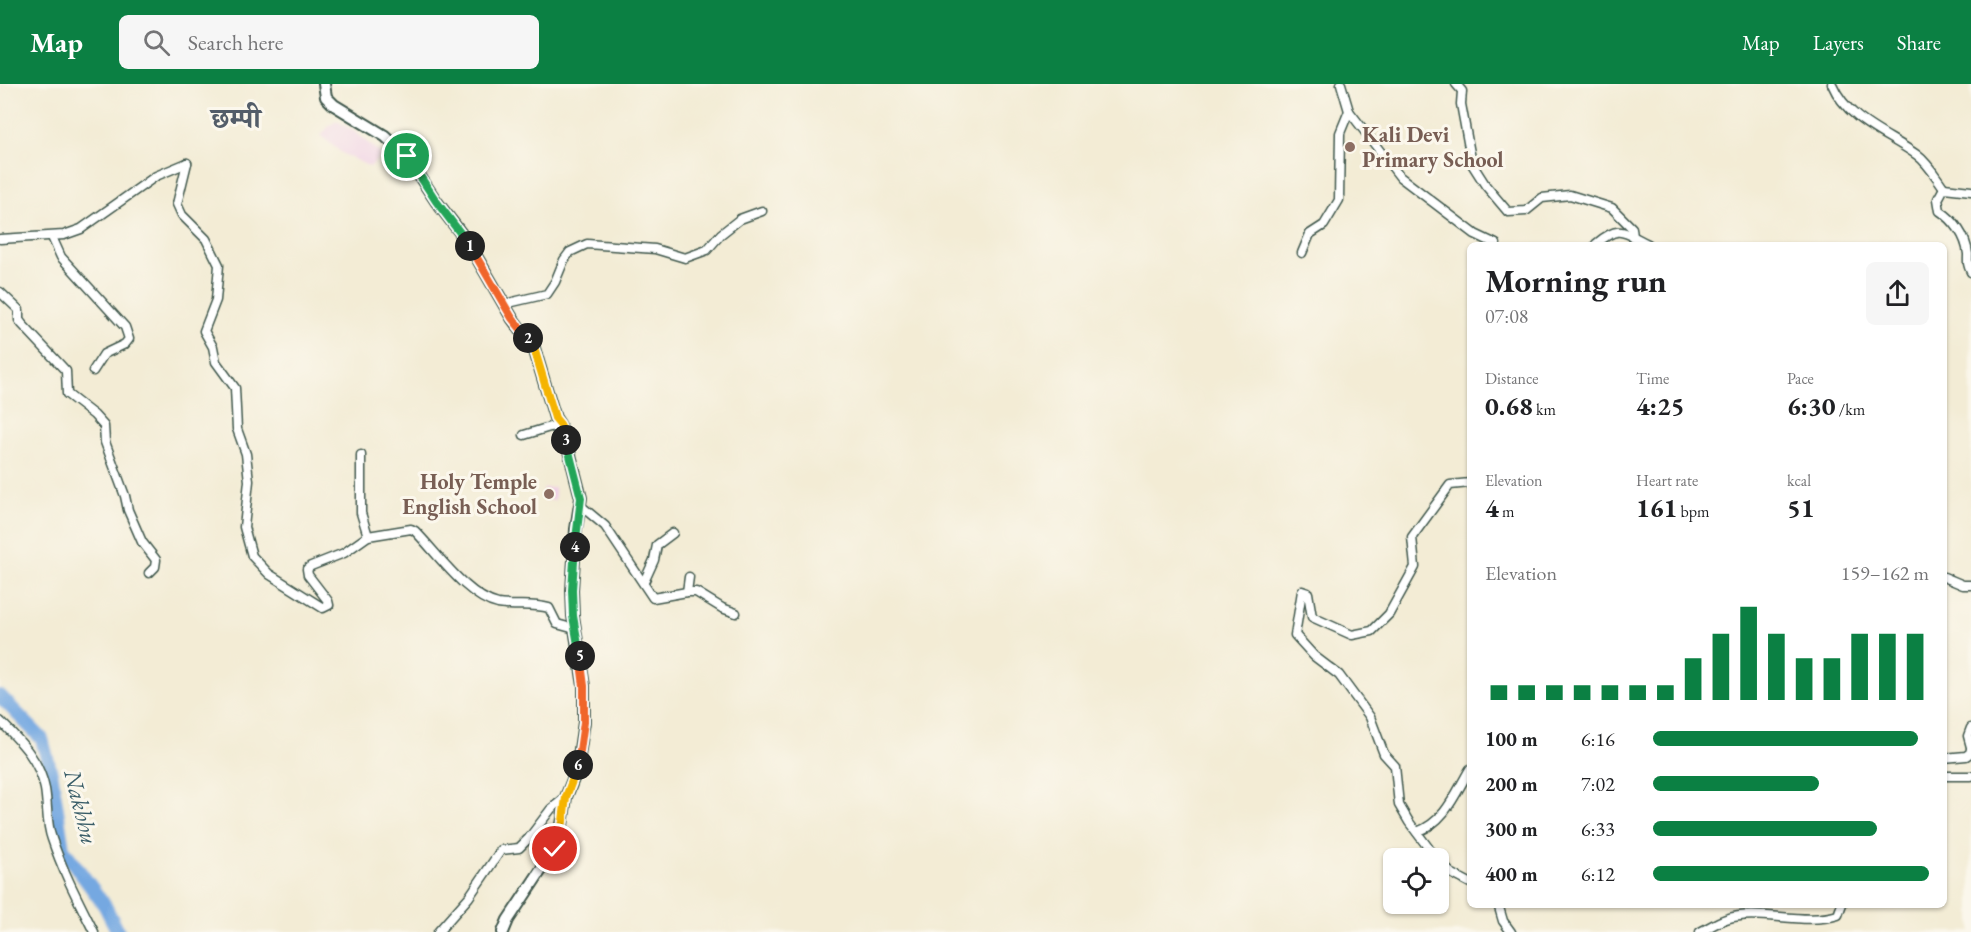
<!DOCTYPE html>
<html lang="en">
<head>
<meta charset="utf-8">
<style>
	:root { --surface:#fff; --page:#f6f6f6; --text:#202124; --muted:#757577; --accent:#0b8043 }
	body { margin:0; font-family:"EB Garamond","Noto Serif Devanagari",serif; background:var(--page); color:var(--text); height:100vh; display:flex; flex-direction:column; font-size:22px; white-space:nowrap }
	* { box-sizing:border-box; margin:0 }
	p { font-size:20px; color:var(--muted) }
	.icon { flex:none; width:33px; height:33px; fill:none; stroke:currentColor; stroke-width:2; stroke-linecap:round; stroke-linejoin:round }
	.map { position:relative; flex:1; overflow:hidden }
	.panel { position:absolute; left:1467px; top:158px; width:480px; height:666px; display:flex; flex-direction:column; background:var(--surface); border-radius:9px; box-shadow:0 2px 4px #0004 }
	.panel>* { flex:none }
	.buttons { position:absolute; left:1383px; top:764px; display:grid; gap:12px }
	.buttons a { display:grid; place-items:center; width:66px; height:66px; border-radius:9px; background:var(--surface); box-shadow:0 2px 4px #0004; font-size:30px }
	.pin { position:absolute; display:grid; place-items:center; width:51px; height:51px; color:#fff; margin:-26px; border:3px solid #fff; border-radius:50%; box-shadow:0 2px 6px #0007 }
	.km { position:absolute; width:30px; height:30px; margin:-15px; border-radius:50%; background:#222; color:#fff; font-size:16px; line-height:30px; text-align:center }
	.round { display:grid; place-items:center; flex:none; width:63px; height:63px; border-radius:9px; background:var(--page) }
	.summary { display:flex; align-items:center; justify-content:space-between; height:102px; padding:0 18px }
	h1 { font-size:33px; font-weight:700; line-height:45px }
	.stats { display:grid; grid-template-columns:repeat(3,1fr); gap:9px; height:102px; padding:6px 18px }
	.stats div { display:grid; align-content:center }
	.stats b { font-size:26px; font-weight:700 }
	.stats small { font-size:16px; font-weight:400 }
	.stats p { font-size:16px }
	.chart { height:168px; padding:12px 18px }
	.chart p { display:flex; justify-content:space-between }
	.chart svg { width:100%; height:108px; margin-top:6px; stroke:var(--accent); stroke-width:6 }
	ul { padding:0 18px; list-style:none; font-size:20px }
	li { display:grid; grid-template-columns:96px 72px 1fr; align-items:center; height:45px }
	li i { height:15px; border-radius:8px; background:var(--accent) }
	header { display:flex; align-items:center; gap:36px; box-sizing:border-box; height:84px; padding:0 30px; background:var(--accent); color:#fff }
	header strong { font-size:28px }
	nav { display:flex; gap:33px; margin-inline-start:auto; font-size:21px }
	.search { width:420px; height:54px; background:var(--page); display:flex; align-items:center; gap:15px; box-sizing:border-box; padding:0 21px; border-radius:9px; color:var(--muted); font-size:22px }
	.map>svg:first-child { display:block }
	.built { fill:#f0d0e5 }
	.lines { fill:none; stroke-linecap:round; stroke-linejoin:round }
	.river { stroke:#75a8e1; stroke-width:14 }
	.minor-casing { stroke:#3f574c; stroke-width:11 }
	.major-casing { stroke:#3f574c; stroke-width:14 }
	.minor { stroke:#fff; stroke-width:8 }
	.major { stroke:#fff; stroke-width:10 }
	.split-1-casing { stroke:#fff; stroke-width:12 }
	.split-2-casing { stroke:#fff; stroke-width:12 }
	.split-3-casing { stroke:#fff; stroke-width:12 }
	.split-4-casing { stroke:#fff; stroke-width:12 }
	.split-5-casing { stroke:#fff; stroke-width:12 }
	.split-6-casing { stroke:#fff; stroke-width:12 }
	.split-7-casing { stroke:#fff; stroke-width:12 }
	.split-1 { stroke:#22a559; stroke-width:8 }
	.split-2 { stroke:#f0652b; stroke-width:8 }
	.split-3 { stroke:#f5b400; stroke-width:8 }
	.split-4 { stroke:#22a559; stroke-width:8 }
	.split-5 { stroke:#22a559; stroke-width:8 }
	.split-6 { stroke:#f0652b; stroke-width:8 }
	.split-7 { stroke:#f5b400; stroke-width:8 }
	.education-dot { fill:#8d6e63; stroke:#fbf7ec; stroke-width:2 }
	.labels { text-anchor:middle; stroke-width:6; stroke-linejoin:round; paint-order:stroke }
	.education-label { font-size:22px; font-weight:bold; fill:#785e54; stroke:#fbf7ec; text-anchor:start }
	.water-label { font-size:24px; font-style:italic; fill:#395d68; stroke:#fbf7ec }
	.district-label { font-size:28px; font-weight:bold; fill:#535d69; stroke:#fbf7ec }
</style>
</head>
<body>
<header>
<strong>Map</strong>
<div class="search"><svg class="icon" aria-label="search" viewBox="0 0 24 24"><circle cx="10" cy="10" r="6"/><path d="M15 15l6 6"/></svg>Search here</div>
<nav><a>Map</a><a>Layers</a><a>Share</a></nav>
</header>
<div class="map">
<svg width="1971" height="848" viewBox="0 0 1971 848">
	<rect width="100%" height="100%" fill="#fbf7ec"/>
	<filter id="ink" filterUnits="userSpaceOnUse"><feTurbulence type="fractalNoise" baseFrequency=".0167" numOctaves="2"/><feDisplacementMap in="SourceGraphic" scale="12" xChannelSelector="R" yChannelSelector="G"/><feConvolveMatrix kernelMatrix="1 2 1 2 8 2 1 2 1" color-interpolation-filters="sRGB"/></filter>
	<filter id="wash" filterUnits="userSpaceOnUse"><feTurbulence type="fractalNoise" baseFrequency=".008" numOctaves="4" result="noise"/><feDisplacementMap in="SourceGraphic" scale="24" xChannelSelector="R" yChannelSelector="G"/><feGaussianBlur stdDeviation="1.35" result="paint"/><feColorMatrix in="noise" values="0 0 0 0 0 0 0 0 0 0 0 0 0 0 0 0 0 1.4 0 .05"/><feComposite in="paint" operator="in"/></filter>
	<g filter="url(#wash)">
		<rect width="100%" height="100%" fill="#f3ecd5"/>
		<g class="built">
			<polygon points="337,37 355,48 382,71 370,83 342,69 321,52 330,41"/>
			<rect x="543" y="404" width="12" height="12"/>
		</g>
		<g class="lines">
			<polyline class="river" points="0,612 42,655 52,693 63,765 105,822 118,848"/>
		</g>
	</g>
	<g filter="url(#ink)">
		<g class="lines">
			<g class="minor-casing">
				<g id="minor">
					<polyline points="1341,0 1349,27 1400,93 1475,150 1496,160"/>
					<polyline points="1456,0 1462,7 1461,20 1472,80 1486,102 1508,128 1526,127 1542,114 1570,111 1612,124 1632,144 1633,153"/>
					<path d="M1832 0C1848 37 1886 49 1917 71 1928 79 1936 93 1944 104"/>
					<path d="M187 79 177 120 182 131 206 155 219 181 216 216 204 247 213 263 216 278 235 304 237 345 246 370 249 397 244 443 252 472 269 490 323 524 329 521 328 517 308 491 307 485 311 482 344 469 368 452 411 445 415 447C437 469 467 513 498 520 515 523 532 519 549 524L557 540 575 545"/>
					<path d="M1944 104 1938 115 1940 127C1954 136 1966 152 1968 170 1968 178 1967 180 1971 188"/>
					<polyline points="1944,104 1971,107"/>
					<polyline points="52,153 61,173 125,243 129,255 125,260 104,270 93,287"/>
					<polyline points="0,155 64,151 81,145 156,92 187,79"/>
					<path d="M1596 160C1620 140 1623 148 1648 160"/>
					<polyline points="1302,169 1310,150 1324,141 1339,116 1340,49 1349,27"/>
					<polyline points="0,208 19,226 19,236 22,240 66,287 67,310 94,331 104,342 105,358 125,412 128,426 142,458 156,476 155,483 149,489"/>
					<polyline points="504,220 547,210 555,198 564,176 570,168 587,160 655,165 685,174 707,166 721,150 740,135 762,127"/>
					<polyline points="524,351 553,342 561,351"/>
					<polyline points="361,371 361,429 368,452"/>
					<polyline points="581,422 605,442 653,514 687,508 696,508 722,524 736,529"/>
					<polyline points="1944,493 1963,501 1971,501"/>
					<polyline points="644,498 654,476 657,461 673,449"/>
					<polyline points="687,508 689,493"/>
					<path d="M0 637C21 658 39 675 45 705 48 722 46 739 52 755 63 788 79 818 94 848"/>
					<polyline points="1971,644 1968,652 1971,663"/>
					<polyline points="1944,674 1966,672 1970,669 1971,665"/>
					<polyline points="1944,692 1971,692"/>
					<path d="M1417 748C1446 737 1455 710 1470 685"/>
					<polyline points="1436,774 1409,738 1399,721 1395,682 1384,670 1370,633 1339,591 1314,572 1295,551 1302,507 1308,509 1312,533 1352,551 1372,547 1389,530 1415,483 1412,453 1450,401 1470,399"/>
					<polyline points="1438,777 1451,789 1470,799"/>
					<polyline points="1498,820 1503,837 1511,848"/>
					<polyline points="438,848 469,813 501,766 519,764 529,754 551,725 566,713"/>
					<path d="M1700 848C1708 844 1717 838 1726 835 1758 824 1802 842 1838 831L1842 820"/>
				</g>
			</g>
			<g class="major-casing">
				<polyline id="major" points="324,0 326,13 334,21 385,52 407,73 436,117 469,160 512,234 534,264 555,334 559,340 566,355 581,414 576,445 572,506 573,532 584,602 584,638 577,685 566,713 560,755 555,765 508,836 503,848"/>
			</g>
			<use href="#minor" class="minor"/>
			<use href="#major" class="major"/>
		</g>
	</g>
	<g class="lines" filter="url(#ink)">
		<g class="split-1-casing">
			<polyline id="split-1" points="407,72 436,117 470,162"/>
		</g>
		<g class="split-2-casing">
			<polyline id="split-2" points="470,162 512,234 528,254"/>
		</g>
		<g class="split-3-casing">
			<polyline id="split-3" points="528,254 534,264 555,334 560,340 566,356"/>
		</g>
		<g class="split-4-casing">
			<polyline id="split-4" points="566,356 581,414 575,463"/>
		</g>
		<g class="split-5-casing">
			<polyline id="split-5" points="575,463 572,506 573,532 580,572"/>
		</g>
		<g class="split-6-casing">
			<polyline id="split-6" points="578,681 584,638 584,602 580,572"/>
		</g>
		<g class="split-7-casing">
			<polyline id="split-7" points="555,765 562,745 566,713 578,681"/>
		</g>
		<use href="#split-1" class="split-1"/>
		<use href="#split-2" class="split-2"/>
		<use href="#split-3" class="split-3"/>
		<use href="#split-4" class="split-4"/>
		<use href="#split-5" class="split-5"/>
		<use href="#split-6" class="split-6"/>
		<use href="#split-7" class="split-7"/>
	</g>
	<g class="education-dot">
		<circle cx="1350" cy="63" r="6"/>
		<circle cx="549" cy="410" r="6"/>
	</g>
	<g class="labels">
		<g class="education-label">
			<text x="1362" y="58">Kali Devi<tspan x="1362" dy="25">Primary School</tspan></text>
			<text x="537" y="405" text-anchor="end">Holy Temple<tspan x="537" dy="25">English School</tspan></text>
		</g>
		<g class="water-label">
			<text transform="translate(81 723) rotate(76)" y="8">Nakhhu</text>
		</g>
		<g class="district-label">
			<text x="236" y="44">छम्पी</text>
		</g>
	</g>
</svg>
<div class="buttons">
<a><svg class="icon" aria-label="locate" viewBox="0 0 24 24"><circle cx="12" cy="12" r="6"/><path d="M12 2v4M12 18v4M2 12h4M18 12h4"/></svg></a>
</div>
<div class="pin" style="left:407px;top:72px;background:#1e9e55"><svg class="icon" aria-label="arrive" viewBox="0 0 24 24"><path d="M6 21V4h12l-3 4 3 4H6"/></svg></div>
<div class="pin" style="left:555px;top:765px;background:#d93025"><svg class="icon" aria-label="check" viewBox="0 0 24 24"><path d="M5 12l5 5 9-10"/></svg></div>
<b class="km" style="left:470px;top:162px">1</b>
<b class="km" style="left:528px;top:254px">2</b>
<b class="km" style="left:566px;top:356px">3</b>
<b class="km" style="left:575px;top:463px">4</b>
<b class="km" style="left:580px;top:572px">5</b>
<b class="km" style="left:578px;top:681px">6</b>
<section class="panel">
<div class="summary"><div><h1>Morning run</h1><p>07:08</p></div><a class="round"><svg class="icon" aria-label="share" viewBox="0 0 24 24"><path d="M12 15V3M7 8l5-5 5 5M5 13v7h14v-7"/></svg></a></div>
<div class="stats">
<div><p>Distance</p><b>0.68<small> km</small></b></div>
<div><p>Time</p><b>4:25</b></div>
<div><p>Pace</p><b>6:30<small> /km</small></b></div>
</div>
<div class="stats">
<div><p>Elevation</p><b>4<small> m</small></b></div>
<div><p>Heart rate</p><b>161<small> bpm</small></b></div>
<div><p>kcal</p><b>51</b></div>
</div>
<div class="chart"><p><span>Elevation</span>159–162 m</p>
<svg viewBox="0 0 160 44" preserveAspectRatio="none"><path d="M5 44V38M15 44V38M25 44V38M35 44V38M45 44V38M55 44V38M65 44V38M75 44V27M85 44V17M95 44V6M105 44V17M115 44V27M125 44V27M135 44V17M145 44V17M155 44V17"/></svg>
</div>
<ul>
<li><b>100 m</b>6:16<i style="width:96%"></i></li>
<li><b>200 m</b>7:02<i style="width:60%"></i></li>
<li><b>300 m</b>6:33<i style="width:81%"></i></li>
<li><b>400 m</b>6:12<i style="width:100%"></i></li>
</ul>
</section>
</div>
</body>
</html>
